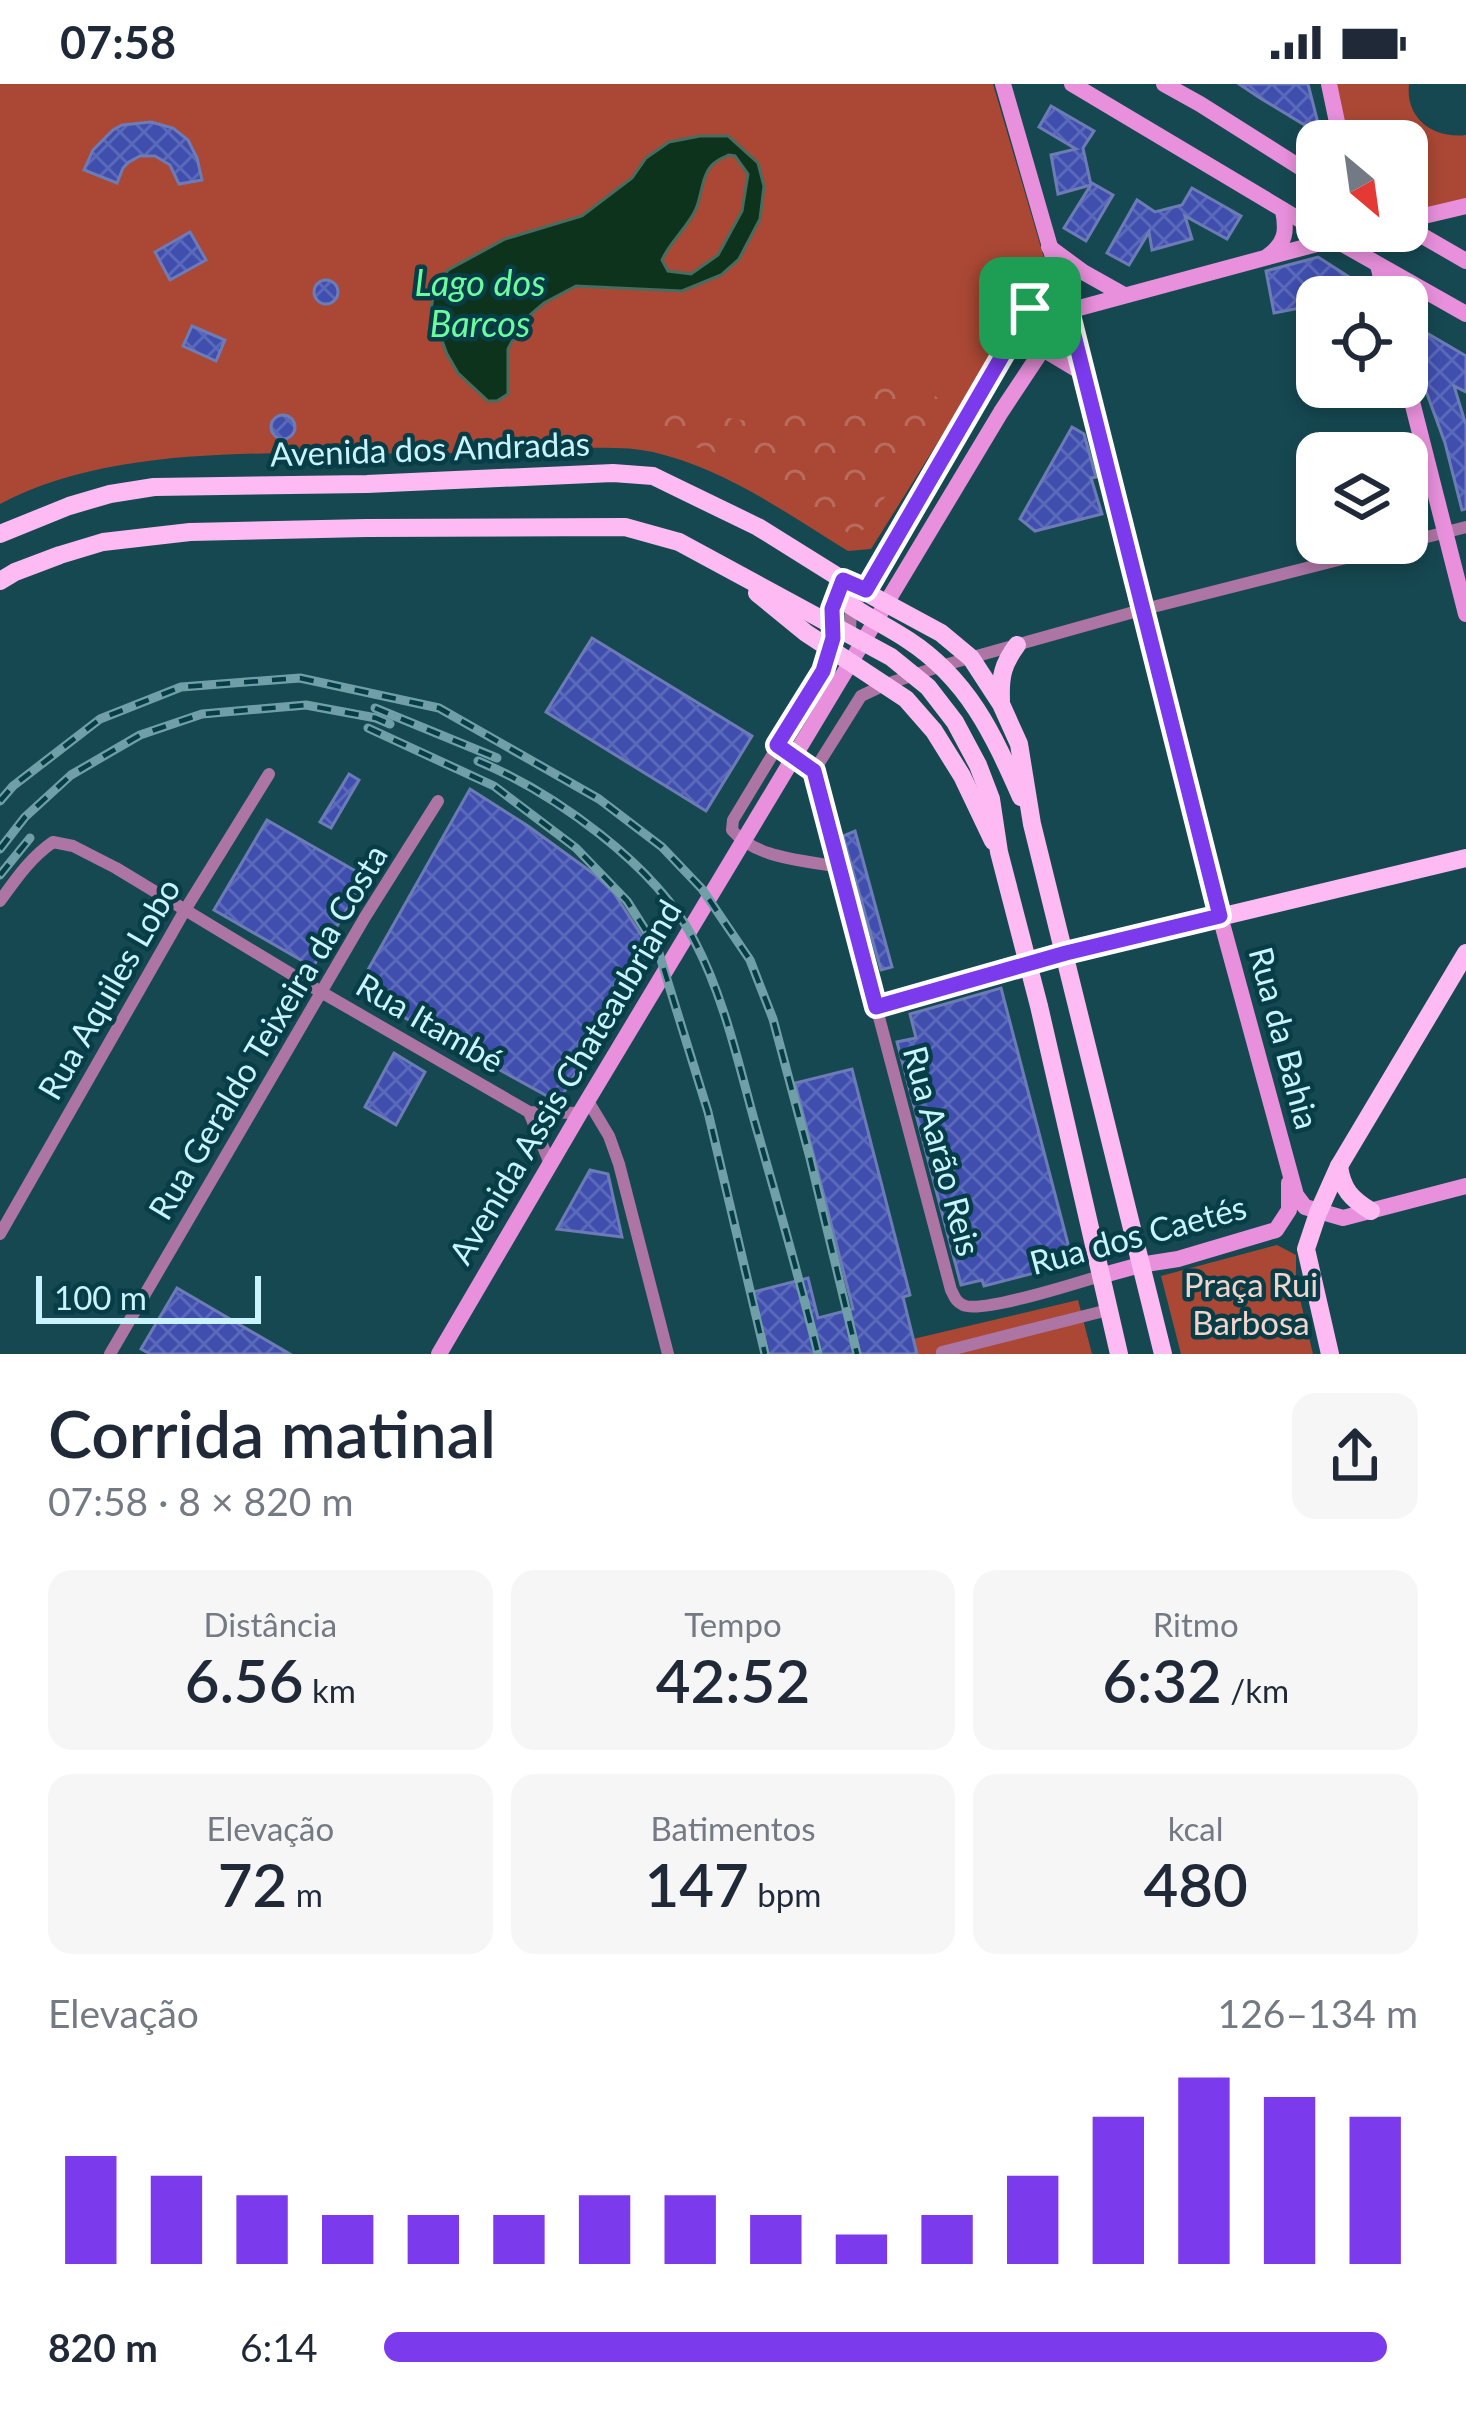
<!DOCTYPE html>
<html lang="pt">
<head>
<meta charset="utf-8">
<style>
	:root { --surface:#fff; --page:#f6f6f7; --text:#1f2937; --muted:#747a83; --accent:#7c3aed }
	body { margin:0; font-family:Lato,sans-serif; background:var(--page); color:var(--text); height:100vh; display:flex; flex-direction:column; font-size:45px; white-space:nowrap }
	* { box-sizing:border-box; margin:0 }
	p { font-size:39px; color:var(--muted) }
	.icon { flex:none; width:66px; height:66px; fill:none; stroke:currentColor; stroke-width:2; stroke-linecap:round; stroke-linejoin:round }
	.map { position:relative; height:1270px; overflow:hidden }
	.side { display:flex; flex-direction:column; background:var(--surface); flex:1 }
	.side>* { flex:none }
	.needle { width:78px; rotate:151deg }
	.controls { position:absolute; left:1296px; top:36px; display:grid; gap:24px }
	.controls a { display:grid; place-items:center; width:132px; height:132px; border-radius:24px; background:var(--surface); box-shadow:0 6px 18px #0003; font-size:60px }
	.scale { position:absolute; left:36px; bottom:30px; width:225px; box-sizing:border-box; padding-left:12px; border:6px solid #caf4fd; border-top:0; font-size:33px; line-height:42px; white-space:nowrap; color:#caf4fd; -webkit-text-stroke:9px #073d46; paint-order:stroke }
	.pin { position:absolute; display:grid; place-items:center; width:102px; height:102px; color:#fff; margin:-51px; border-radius:24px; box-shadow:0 6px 18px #0006 }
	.round { display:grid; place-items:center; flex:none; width:126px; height:126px; border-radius:24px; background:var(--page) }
	.headline { display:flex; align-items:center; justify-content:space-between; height:204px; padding:0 48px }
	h1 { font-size:66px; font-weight:600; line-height:90px }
	.figures { display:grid; grid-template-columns:repeat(3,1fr); gap:18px; height:204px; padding:12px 48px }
	.figures div { display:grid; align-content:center; border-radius:24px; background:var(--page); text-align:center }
	.figures b { font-size:60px; font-weight:600 }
	.figures small { font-size:33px; font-weight:400 }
	.figures p { font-size:33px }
	.chart { height:336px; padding:24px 48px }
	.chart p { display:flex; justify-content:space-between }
	.chart svg { width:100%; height:216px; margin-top:12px; stroke:var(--accent); stroke-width:6 }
	ul { padding:0 48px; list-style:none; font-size:39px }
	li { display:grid; grid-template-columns:192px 144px 1fr; align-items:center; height:90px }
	li i { height:30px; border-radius:15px; background:var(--accent) }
	.status { display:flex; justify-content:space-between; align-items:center; height:84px; padding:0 60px; background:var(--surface); direction:ltr }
	.status svg { height:33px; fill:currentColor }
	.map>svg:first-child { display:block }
	.green { fill:#aa4835 }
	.forest { fill:url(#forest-crowns) }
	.water { fill:#0e331c; stroke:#466d60; stroke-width:3; fill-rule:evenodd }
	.building { fill:url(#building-cross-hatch); stroke:#6d7bb6; stroke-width:3 }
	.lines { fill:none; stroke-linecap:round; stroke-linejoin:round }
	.street { stroke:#ad75a4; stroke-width:12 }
	.secondary { stroke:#e990dc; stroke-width:16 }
	.primary { stroke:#febaf3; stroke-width:18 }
	.rail-casing { stroke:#719fa8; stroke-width:9 }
	.rail { stroke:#073d46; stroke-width:4.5; stroke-dasharray:14; stroke-linecap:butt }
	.route-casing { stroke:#fff; stroke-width:24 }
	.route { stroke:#7c3aed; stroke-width:15 }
	.labels { text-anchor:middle; stroke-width:9; stroke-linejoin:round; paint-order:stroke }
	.street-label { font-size:33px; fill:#caf4fd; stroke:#073d46 }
	.park-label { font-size:33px; fill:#f3d4cd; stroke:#073d46 }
	.water-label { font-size:36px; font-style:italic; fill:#6bfc9e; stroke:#073d46 }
</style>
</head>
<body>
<div class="status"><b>07:58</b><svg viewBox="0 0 49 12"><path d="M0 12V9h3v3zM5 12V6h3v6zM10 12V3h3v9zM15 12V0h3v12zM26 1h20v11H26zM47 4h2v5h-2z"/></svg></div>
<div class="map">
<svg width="1466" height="1270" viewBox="0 0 1466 1270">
	<defs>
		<pattern id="forest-crowns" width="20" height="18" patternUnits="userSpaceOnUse" patternTransform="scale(3)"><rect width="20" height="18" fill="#aa4835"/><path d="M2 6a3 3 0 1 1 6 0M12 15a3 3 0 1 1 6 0" fill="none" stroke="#b86c5d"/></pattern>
		<pattern id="building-cross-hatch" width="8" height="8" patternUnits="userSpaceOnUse" patternTransform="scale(3)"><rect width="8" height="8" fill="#404fae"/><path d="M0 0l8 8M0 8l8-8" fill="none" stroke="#5a69ba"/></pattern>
	</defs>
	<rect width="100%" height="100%" fill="#164851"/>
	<g class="green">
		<path d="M0 0H993L1047 184 871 465 848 467C784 428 726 385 653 368 624 362 591 364 561 365 525 366 488 368 451 369 310 373 127 353 0 420Z"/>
		<path d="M1331 0H1409C1405 35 1434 55 1466 51V122L1407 136V57H1346Z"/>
		<polygon points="1277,1161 1296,1171 1296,1198 1313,1270 1181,1270 1161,1192"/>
		<polygon points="1078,1216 1092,1270 917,1270 913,1255"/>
	</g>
	<polygon class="forest" points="890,296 929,305 943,320 865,445 850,450 714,368 633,347 642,321 755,338 840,316"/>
	<path class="water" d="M700 52H728L758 79 764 102 760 135 739 175 721 191 682 207 576 202 544 219 523 237 508 265V310L497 317H488L458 289 447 270 431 227 434 205 448 186 505 155 582 132 632 94 646 74 669 58ZM729 71 735 72 748 90 742 127 718 171 691 190 668 187 662 176C670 158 686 145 695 127 702 113 701 93 712 81 718 75 722 74 729 71Z"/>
	<g class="building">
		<polygon points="1239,0 1308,0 1321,51 1260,14"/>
		<polygon points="1051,22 1094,47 1083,64 1091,101 1058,110 1051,71 1076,65 1039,43"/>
		<polygon points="151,38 173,44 188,56 197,74 202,96 179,100 170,81 155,72 140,72 129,78 123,84 117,99 84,86 93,66 113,46 122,41"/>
		<polygon points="1092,99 1113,111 1086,157 1064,144"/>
		<polygon points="1192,104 1241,132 1227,155 1185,132 1192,155 1152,166 1149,148 1129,181 1107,169 1137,116 1155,128 1182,121"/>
		<polygon points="190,148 206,176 170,196 155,168"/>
		<polygon points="1318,173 1371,207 1373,213 1317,213 1317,230 1305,223 1274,229 1266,187"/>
		<circle cx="326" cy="208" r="12"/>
		<polygon points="1408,238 1466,272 1466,308 1454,302 1466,341 1466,425 1462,426 1445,359 1426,307"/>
		<polygon points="192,242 225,256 216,277 183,262"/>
		<circle cx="283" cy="343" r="12"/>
		<polygon points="1072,343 1084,350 1096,393 1091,394 1102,430 1035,447 1020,435"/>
		<polygon points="592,554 752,652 706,727 546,628"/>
		<polygon points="349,690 359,696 331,744 320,738"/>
		<polygon points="470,705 528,742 594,790 614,809 651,866 558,1018 356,907"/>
		<polygon points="267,736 366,793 313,883 214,826"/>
		<polygon points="855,747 892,883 881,886 843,752"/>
		<polygon points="1001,904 1073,1179 984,1202 982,1196 961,1201 897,958 916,954 910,930"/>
		<polygon points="394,969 425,988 396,1041 365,1023"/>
		<polygon points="852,985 910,1211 903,1213 917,1270 768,1270 753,1208 808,1194 818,1234 853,1225 795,999"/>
		<polygon points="590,1086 608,1090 622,1153 557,1145"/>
		<polygon points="177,1204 290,1270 150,1270 141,1265"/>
	</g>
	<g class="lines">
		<g class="street">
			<polyline points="1407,458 1466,443"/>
			<polyline points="850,549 851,524 866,506 1030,224 1061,201"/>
			<path d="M832 564 823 587 733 736 732 746C756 775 804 776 839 783"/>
			<path d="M777 661 814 687 951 1206C955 1213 955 1217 963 1221 981 1230 1076 1199 1100 1192"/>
			<polyline points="814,687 861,612 884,601 941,582 1141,526 1405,459"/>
			<path d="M0 817C16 795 30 774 53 758L73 762 116 784 321 908 529 1028 580 1029"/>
			<polyline points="876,923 1028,879"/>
			<polyline points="588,1017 609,1052 619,1080 668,1270"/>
			<polyline points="529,1028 550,1080"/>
			<polyline points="0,1150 185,826 269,690"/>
			<polyline points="942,1268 1108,1226"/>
			<polyline points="110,1270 365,833 438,717"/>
		</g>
		<g class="secondary">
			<polyline points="1003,0 1061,201 1220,832 1296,1111 1305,1123 1343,1134 1466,1102"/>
			<polyline points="1072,0 1317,146"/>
			<polyline points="1164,0 1200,20 1317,94"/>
			<polyline points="1329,0 1341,57"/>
			<polyline points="1407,136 1466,122"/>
			<polyline points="1407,143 1466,177"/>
			<polyline points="1330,153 1466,230"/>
			<polyline points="1049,163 1083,188 1124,211"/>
			<path d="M1268 172C1286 159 1287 147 1283 126"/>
			<polyline points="1378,181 1386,213"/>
			<polyline points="1068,227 1365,147"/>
			<polyline points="1041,264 1081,288"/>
			<polyline points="1407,298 1466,530"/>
			<polyline points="1100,1192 1140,1181 1178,1175 1276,1146 1289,1126 1289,1099"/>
			<polyline points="439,1270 580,1029 1001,328 1068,227"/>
		</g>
		<g class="primary">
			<polyline points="0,450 69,422 110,410 154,403 367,400 613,389 653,392 758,443 843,496 941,549 971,574 1001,620 1019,660 1032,740 1163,1270"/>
			<path d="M843 496 836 511C858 529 884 540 908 556 968 595 993 650 1021 713"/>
			<polyline points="0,497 15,488 60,471 103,458 190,448 366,444 625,443 679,458 891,573 928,603 955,638 978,681 991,715 999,768 1039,922 1119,1270"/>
			<polyline points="757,509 806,549 906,615 934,647 962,692 993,757"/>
			<path d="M1001 616C1000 592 1003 580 1017 561"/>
			<polyline points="1028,879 1466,774"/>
			<path d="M1339 1082C1342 1105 1351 1115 1371 1127"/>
			<polyline points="1330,1270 1306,1165 1318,1129 1339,1082 1466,869"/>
		</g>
		<g class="rail-casing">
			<g id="rail">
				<polyline points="375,624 497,674"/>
				<polyline points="368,644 494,702 576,764 627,817 658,866 708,1028 765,1270"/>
				<path d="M478 677C554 709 656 781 694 856 724 913 738 978 755 1039 777 1116 799 1192 818 1270"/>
				<polyline points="0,717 13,702 100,635 181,603 300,594 439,624 599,715 662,763 702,805 750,876 773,935 810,1074 857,1270"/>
				<polyline points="0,765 25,733 71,691 140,651 202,630 306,621 376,634 390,640"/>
				<polyline points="0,791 30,754"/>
			</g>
		</g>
		<use href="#rail" class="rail"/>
	</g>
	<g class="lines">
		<g class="route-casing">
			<polygon id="route" points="1042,221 1054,222 1068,227 1220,832 1066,869 876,923 814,687 777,661 823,587 833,554 832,525 843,496 866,506 1030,224"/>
		</g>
		<use href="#route" class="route"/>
	</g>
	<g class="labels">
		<g class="street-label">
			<text transform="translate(430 365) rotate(-2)" y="12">Avenida dos Andradas</text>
			<text transform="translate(109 905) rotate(-60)" y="12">Rua Aquiles Lobo</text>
			<text transform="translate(430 939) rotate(30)" y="12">Rua Itambé</text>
			<text transform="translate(268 948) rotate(-59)" y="12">Rua Geraldo Teixeira da Costa</text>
			<text transform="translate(1284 954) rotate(75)" y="12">Rua da Bahia</text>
			<text transform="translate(565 998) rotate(-59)" y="12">Avenida Assis Chateaubriand</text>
			<text transform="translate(942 1067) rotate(75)" y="12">Rua Aarão Reis</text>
			<text transform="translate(1138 1151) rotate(-15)" y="12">Rua dos Caetés</text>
		</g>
		<g class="park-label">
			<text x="1251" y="1213">Praça Rui<tspan x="1251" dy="38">Barbosa</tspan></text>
		</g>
		<g class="water-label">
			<text x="480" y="212">Lago dos<tspan x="480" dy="41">Barcos</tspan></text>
		</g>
	</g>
</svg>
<div class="controls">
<a><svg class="needle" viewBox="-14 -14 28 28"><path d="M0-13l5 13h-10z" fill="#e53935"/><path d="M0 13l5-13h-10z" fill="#747a83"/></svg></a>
<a><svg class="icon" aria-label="locate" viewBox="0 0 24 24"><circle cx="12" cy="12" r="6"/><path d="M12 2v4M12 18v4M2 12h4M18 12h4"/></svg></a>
<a><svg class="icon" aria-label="layers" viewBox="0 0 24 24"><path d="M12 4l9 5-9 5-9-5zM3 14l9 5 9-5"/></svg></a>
</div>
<div class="scale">100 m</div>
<div class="pin" style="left:1030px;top:224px;background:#1e9e55"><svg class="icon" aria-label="arrive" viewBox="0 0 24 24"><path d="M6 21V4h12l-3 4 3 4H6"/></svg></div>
</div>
<section class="side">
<div class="headline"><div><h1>Corrida matinal</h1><p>07:58 · 8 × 820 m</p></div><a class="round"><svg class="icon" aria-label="share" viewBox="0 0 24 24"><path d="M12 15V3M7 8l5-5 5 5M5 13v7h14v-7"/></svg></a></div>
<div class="figures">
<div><p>Distância</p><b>6.56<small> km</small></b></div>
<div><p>Tempo</p><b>42:52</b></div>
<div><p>Ritmo</p><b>6:32<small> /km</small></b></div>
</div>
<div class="figures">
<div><p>Elevação</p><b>72<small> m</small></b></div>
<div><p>Batimentos</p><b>147<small> bpm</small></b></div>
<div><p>kcal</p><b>480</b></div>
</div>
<div class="chart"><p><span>Elevação</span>126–134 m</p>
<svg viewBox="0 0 160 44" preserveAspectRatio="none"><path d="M5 44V22M15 44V26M25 44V30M35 44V34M45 44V34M55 44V34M65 44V30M75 44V30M85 44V34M95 44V38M105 44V34M115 44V26M125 44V14M135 44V6M145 44V10M155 44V14"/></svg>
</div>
<ul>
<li><b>820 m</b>6:14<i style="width:97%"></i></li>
</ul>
</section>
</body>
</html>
